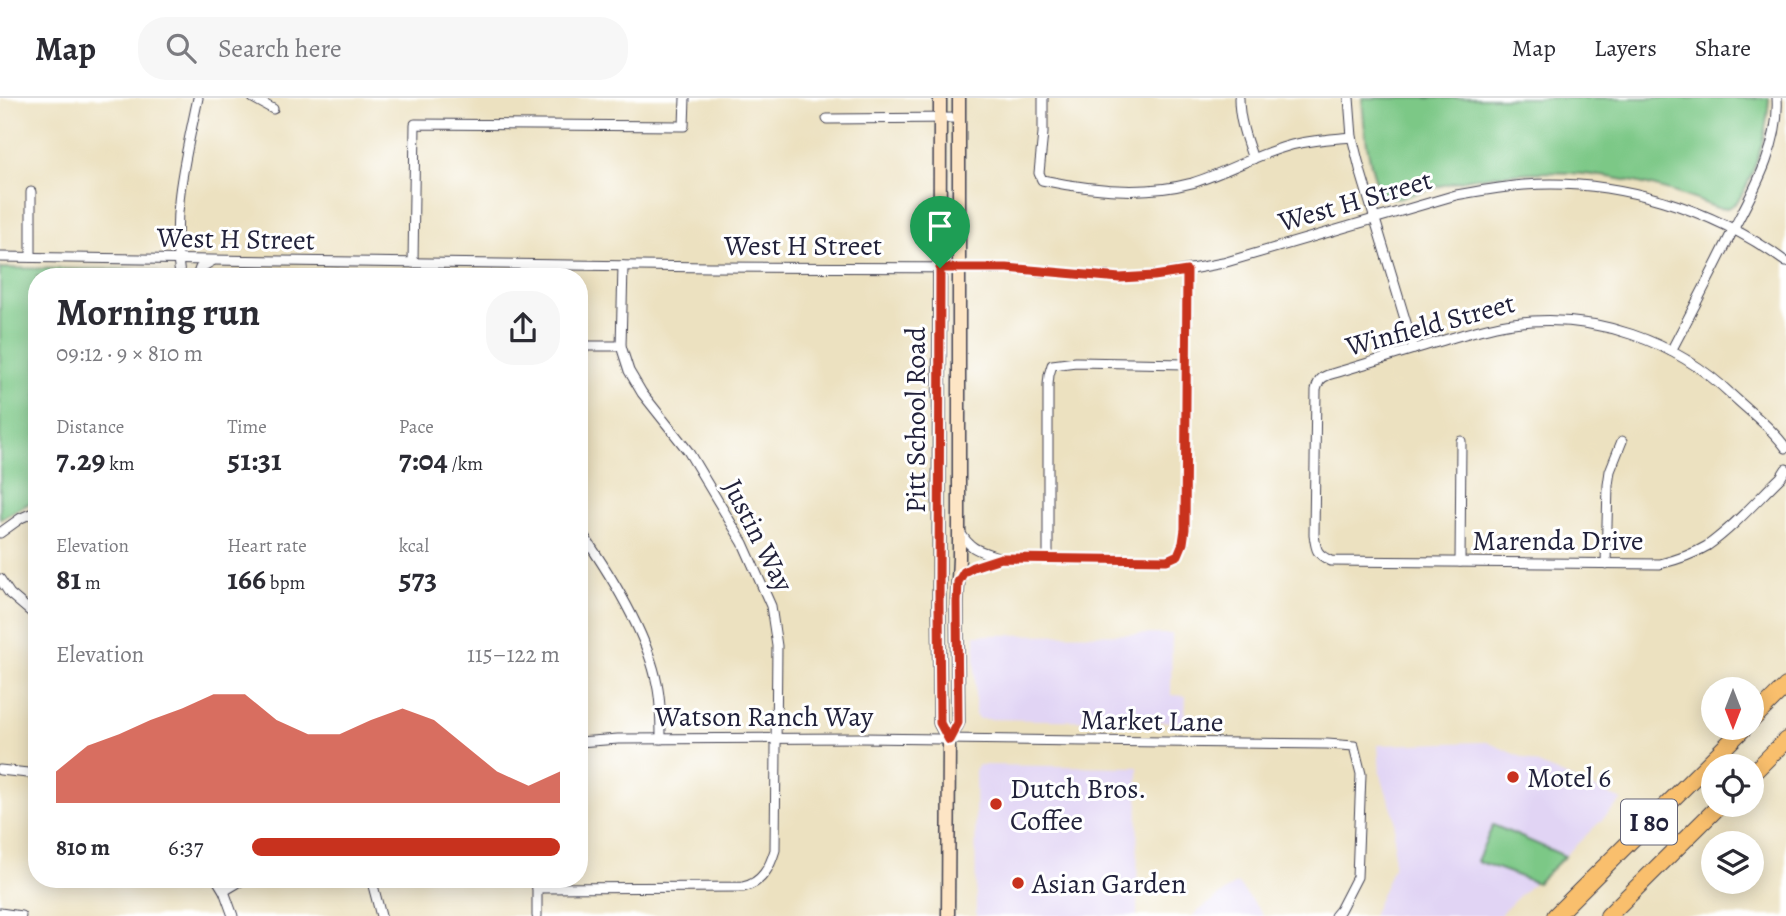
<!DOCTYPE html>
<html lang="en">
<head>
<meta charset="utf-8">
<style>
	:root { --surface:#fff; --page:#f7f7f7; --text:#2b2b33; --muted:#7c7c81; --line:#e1e1e2; --accent:#c8321e }
	body { margin:0; font-family:Alegreya,serif; background:var(--page); color:var(--text); height:100vh; display:flex; flex-direction:column; font-size:26px; white-space:nowrap }
	* { box-sizing:border-box; margin:0 }
	p { font-size:23px; color:var(--muted) }
	.icon { flex:none; width:38px; height:38px; fill:none; stroke:currentColor; stroke-width:2; stroke-linecap:round; stroke-linejoin:round }
	.map { position:relative; flex:1; overflow:hidden }
	.panel { position:absolute; left:28px; top:170px; width:560px; height:620px; display:flex; flex-direction:column; background:var(--surface); border-radius:28px; box-shadow:0 4px 18px #0003 }
	.panel>* { flex:none }
	.needle { width:46px; rotate:180deg }
	.fabs { position:absolute; left:1701px; top:579px; display:grid; gap:14px }
	.fabs a { display:grid; place-items:center; width:63px; height:63px; border-radius:50%; background:var(--surface); box-shadow:0 4px 18px #0003; font-size:35px }
	.pin { position:absolute; display:grid; place-items:center; width:60px; height:60px; color:#fff; margin:-72px -30px; border-radius:50% 50% 50% 0; rotate:-45deg; box-shadow:0 0 7px #0007 }
	.pin .icon { rotate:45deg }
	.round { display:grid; place-items:center; flex:none; width:74px; height:74px; border-radius:28px; background:var(--page) }
	.headline { display:flex; align-items:center; justify-content:space-between; height:119px; padding:0 28px }
	h1 { font-size:38px; font-weight:600; line-height:52px }
	.stats { display:grid; grid-template-columns:repeat(3,1fr); gap:10px; height:119px; padding:7px 28px }
	.stats div { display:grid; align-content:center }
	.stats b { font-size:30px; font-weight:600 }
	.stats small { font-size:19px; font-weight:400 }
	.stats p { font-size:19px }
	.chart { height:196px; padding:14px 28px }
	.chart p { display:flex; justify-content:space-between }
	.chart svg { width:100%; height:126px; margin-top:7px; fill:var(--accent); opacity:.7 }
	ul { padding:0 28px; list-style:none; font-size:23px }
	li { display:grid; grid-template-columns:112px 84px 1fr; align-items:center; height:52px }
	li i { height:18px; border-radius:9px; background:var(--accent) }
	header { display:flex; align-items:center; gap:42px; box-sizing:border-box; height:98px; padding:0 35px; background:var(--surface); border-bottom:2px solid var(--line) }
	header strong { font-size:33px }
	nav { display:flex; gap:38px; margin-inline-start:auto; font-size:24px }
	.search { width:490px; height:63px; background:var(--page); display:flex; align-items:center; gap:18px; box-sizing:border-box; padding:0 24px; border-radius:28px; color:var(--muted); font-size:26px }
	.map>svg:first-child { display:block }
	.built { fill:#e1d4f4 }
	.green { fill:#7cc886; stroke:#4f7560; stroke-width:2 }
	.lines { fill:none; stroke-linecap:round; stroke-linejoin:round }
	.street-casing { stroke:#403f4f; stroke-width:11 }
	.secondary-casing { stroke:#403f4f; stroke-width:15 }
	.highway-casing { stroke:#403f4f; stroke-width:18 }
	.street { stroke:#fff; stroke-width:9 }
	.secondary { stroke:#fde5c5; stroke-width:12 }
	.highway { stroke:#f9bf6d; stroke-width:16 }
	.route-casing { stroke:#fff; stroke-width:14 }
	.route { stroke:#c8321e; stroke-width:9 }
	.poi-dot { fill:#c8321e; stroke:#fff; stroke-width:2.5 }
	.labels { text-anchor:middle; stroke-width:6; stroke-linejoin:round; paint-order:stroke }
	.shield { fill:#fff; stroke:#646476; stroke-width:2 }
	.shield-label { font-size:26px; font-weight:bold; fill:#22223b }
	.street-label { font-size:28px; fill:#22223b; stroke:#fff }
	.poi-label { font-size:28px; fill:#22223b; stroke:#fff; text-anchor:start }
</style>
</head>
<body>
<header>
<strong>Map</strong>
<div class="search"><svg class="icon" aria-label="search" viewBox="0 0 24 24"><circle cx="10" cy="10" r="6"/><path d="M15 15l6 6"/></svg>Search here</div>
<nav><a>Map</a><a>Layers</a><a>Share</a></nav>
</header>
<div class="map">
<svg width="1786" height="818" viewBox="0 0 1786 818">
	<rect width="100%" height="100%" fill="#fff"/>
	<filter id="ink" filterUnits="userSpaceOnUse"><feTurbulence type="fractalNoise" baseFrequency=".0143" numOctaves="2"/><feDisplacementMap in="SourceGraphic" scale="14" xChannelSelector="R" yChannelSelector="G"/><feConvolveMatrix kernelMatrix="1 2 1 2 8 2 1 2 1" color-interpolation-filters="sRGB"/></filter>
	<filter id="wash" filterUnits="userSpaceOnUse"><feTurbulence type="fractalNoise" baseFrequency=".00686" numOctaves="4" result="noise"/><feDisplacementMap in="SourceGraphic" scale="28" xChannelSelector="R" yChannelSelector="G"/><feGaussianBlur stdDeviation="1.57" result="paint"/><feColorMatrix in="noise" values="0 0 0 0 0 0 0 0 0 0 0 0 0 0 0 0 0 1.4 0 .05"/><feComposite in="paint" operator="in"/></filter>
	<g filter="url(#wash)">
		<rect width="100%" height="100%" fill="#ece1c0"/>
		<g class="built">
			<polygon points="1172,536 1171,597 1186,598 1185,624 979,621 975,617 975,537"/>
			<polygon points="1487,644 1622,702 1569,754 1521,796 1499,818 1372,818 1393,770 1395,720 1380,676 1378,647"/>
			<polygon points="979,667 1138,669 1137,818 976,818 975,672"/>
			<polygon points="1237,785 1264,818 1192,818"/>
		</g>
		<g class="green">
			<path d="M1362 0H1769V2C1766 35 1760 59 1746 89 1742 95 1740 103 1733 107 1728 111 1723 111 1717 110 1641 78 1560 66 1477 80 1460 82 1443 87 1426 92 1416 95 1405 100 1395 100 1391 100 1388 99 1385 97 1369 86 1363 19 1362 0Z"/>
			<polygon points="0,170 148,172 157,174 162,178 37,178 37,401 0,421"/>
			<polygon points="1493,727 1565,758 1537,785 1477,763"/>
		</g>
	</g>
	<g filter="url(#ink)">
		<g class="lines">
			<g class="street-casing">
				<g id="street">
					<polyline points="253,0 273,11"/>
					<path d="M1043 0V35L1039 75 1042 82C1089 92 1144 98 1192 85 1225 75 1255 57 1288 48 1308 42 1332 41 1352 39"/>
					<path d="M1239 0C1239 22 1246 41 1253 61"/>
					<polyline points="1349,0 1352,39 1361,75 1414,251"/>
					<polyline points="827,21 958,20"/>
					<path d="M0 159 709 169 1007 170 1120 180 1154 178 1223 165 1456 97C1479 93 1501 89 1524 87 1616 80 1713 110 1786 164"/>
					<polyline points="31,159 31,94"/>
					<polyline points="413,165 415,26 684,28 685,0"/>
					<path d="M180 178C171 115 185 61 198 0"/>
					<polyline points="197,178 200,170 212,163"/>
					<polyline points="579,248 621,248"/>
					<path d="M1671 253C1692 213 1713 173 1733 132 1754 92 1780 47 1777 0"/>
					<path d="M1786 350C1772 330 1751 315 1733 298 1675 242 1594 214 1513 225 1488 228 1465 236 1441 243 1403 254 1366 266 1328 277 1320 280 1318 284 1316 292L1314 436C1316 452 1316 456 1331 463L1660 466C1676 462 1692 457 1707 448 1734 429 1757 402 1781 379L1786 371"/>
					<path d="M579 431C609 474 647 534 657 586 661 604 661 623 661 641"/>
					<path d="M960 434C971 453 981 453 1001 460"/>
					<polyline points="0,435 21,420 37,413"/>
					<polyline points="1048,460 1048,287 1049,277 1052,267 1076,264 1186,266"/>
					<polyline points="1460,464 1461,343"/>
					<polyline points="1606,466 1608,387 1610,373 1622,343"/>
					<polyline points="0,481 10,496 37,519"/>
					<polyline points="959,482 964,474 973,469 1001,460 1167,462 1178,457 1183,445 1185,431 1187,173"/>
					<polyline points="579,644 618,641 861,640 1327,646 1354,648 1361,676 1357,779 1340,812 1335,818"/>
					<polyline points="0,672 37,676"/>
					<polyline points="216,780 224,793 233,818"/>
					<polyline points="371,780 381,818"/>
					<path d="M537 790 743 789C762 785 770 769 775 752L777 548 771 508 743 445 688 353 642 295 629 273 621 248 623 168"/>
					<polyline points="224,793 246,780"/>
					<polyline points="0,815 21,818"/>
					<polyline points="537,818 537,780"/>
				</g>
			</g>
			<g class="secondary-casing">
				<g id="secondary">
					<polyline points="940,0 939,507 940,625 949,642"/>
					<polyline points="948,818 949,642 958,624 957,504 959,460 959,0"/>
				</g>
			</g>
			<g class="highway-casing">
				<g id="highway">
					<polyline points="1752,622 1786,588"/>
					<polyline points="1752,676 1786,642"/>
					<polyline points="1555,818 1744,630"/>
					<polyline points="1608,818 1720,707"/>
				</g>
			</g>
			<use href="#street" class="street"/>
			<use href="#secondary" class="secondary"/>
			<use href="#highway" class="highway"/>
		</g>
	</g>
	<g class="lines" filter="url(#ink)">
		<g class="route-casing">
			<polygon id="route" points="940,170 1007,170 1120,180 1154,178 1187,173 1185,431 1183,445 1178,457 1167,462 1001,460 973,469 964,474 958,484 957,504 958,625 949,642 940,625 939,507"/>
		</g>
		<use href="#route" class="route"/>
	</g>
	<g class="poi-dot">
		<circle cx="1513" cy="679" r="7"/>
		<circle cx="996" cy="706" r="7"/>
		<circle cx="1018" cy="785" r="7"/>
	</g>
	<g class="labels">
		<rect class="shield" x="1621" y="701.5" width="56" height="45" rx="5"/>
		<g class="shield-label">
			<text x="1649" y="733">I 80</text>
		</g>
		<g class="street-label">
			<text transform="translate(1355 102) rotate(-16)" y="10">West H Street</text>
			<text transform="translate(236 140) rotate(1)" y="10">West H Street</text>
			<text x="803" y="157">West H Street</text>
			<text transform="translate(1430 226) rotate(-15)" y="10">Winfield Street</text>
			<text transform="translate(915 322) rotate(-90)" y="10">Pitt School Road</text>
			<text transform="translate(759 437) rotate(63)" y="10">Justin Way</text>
			<text x="1558" y="452">Marenda Drive</text>
			<text x="764" y="628">Watson Ranch Way</text>
			<text transform="translate(1152 622) rotate(1)" y="10">Market Lane</text>
		</g>
		<g class="poi-label">
			<text x="1527" y="689">Motel 6</text>
			<text x="1010" y="700">Dutch Bros.<tspan x="1010" dy="32">Coffee</tspan></text>
			<text x="1032" y="795">Asian Garden</text>
		</g>
	</g>
</svg>
<div class="fabs">
<a><svg class="needle" viewBox="-14 -14 28 28"><path d="M0-13l5 13h-10z" fill="#e53935"/><path d="M0 13l5-13h-10z" fill="#7c7c81"/></svg></a>
<a><svg class="icon" aria-label="locate" viewBox="0 0 24 24"><circle cx="12" cy="12" r="6"/><path d="M12 2v4M12 18v4M2 12h4M18 12h4"/></svg></a>
<a><svg class="icon" aria-label="layers" viewBox="0 0 24 24"><path d="M12 4l9 5-9 5-9-5zM3 14l9 5 9-5"/></svg></a>
</div>
<div class="pin" style="left:940px;top:170px;background:#1e9e55"><svg class="icon" aria-label="arrive" viewBox="0 0 24 24"><path d="M6 21V4h12l-3 4 3 4H6"/></svg></div>
<section class="panel">
<div class="headline"><div><h1>Morning run</h1><p>09:12 · 9 × 810 m</p></div><a class="round"><svg class="icon" aria-label="share" viewBox="0 0 24 24"><path d="M12 15V3M7 8l5-5 5 5M5 13v7h14v-7"/></svg></a></div>
<div class="stats">
<div><p>Distance</p><b>7.29<small> km</small></b></div>
<div><p>Time</p><b>51:31</b></div>
<div><p>Pace</p><b>7:04<small> /km</small></b></div>
</div>
<div class="stats">
<div><p>Elevation</p><b>81<small> m</small></b></div>
<div><p>Heart rate</p><b>166<small> bpm</small></b></div>
<div><p>kcal</p><b>573</b></div>
</div>
<div class="chart"><p><span>Elevation</span>115–122 m</p>
<svg viewBox="0 0 160 44" preserveAspectRatio="none"><path d="M0 44V33L10 24L20 20L30 15L40 11L50 6L60 6L70 15L80 20L90 20L100 15L110 11L120 15L130 24L140 33L150 38L160 33V44z"/></svg>
</div>
<ul>
<li><b>810 m</b>6:37<i style="width:100%"></i></li>
</ul>
</section>
</div>
</body>
</html>
